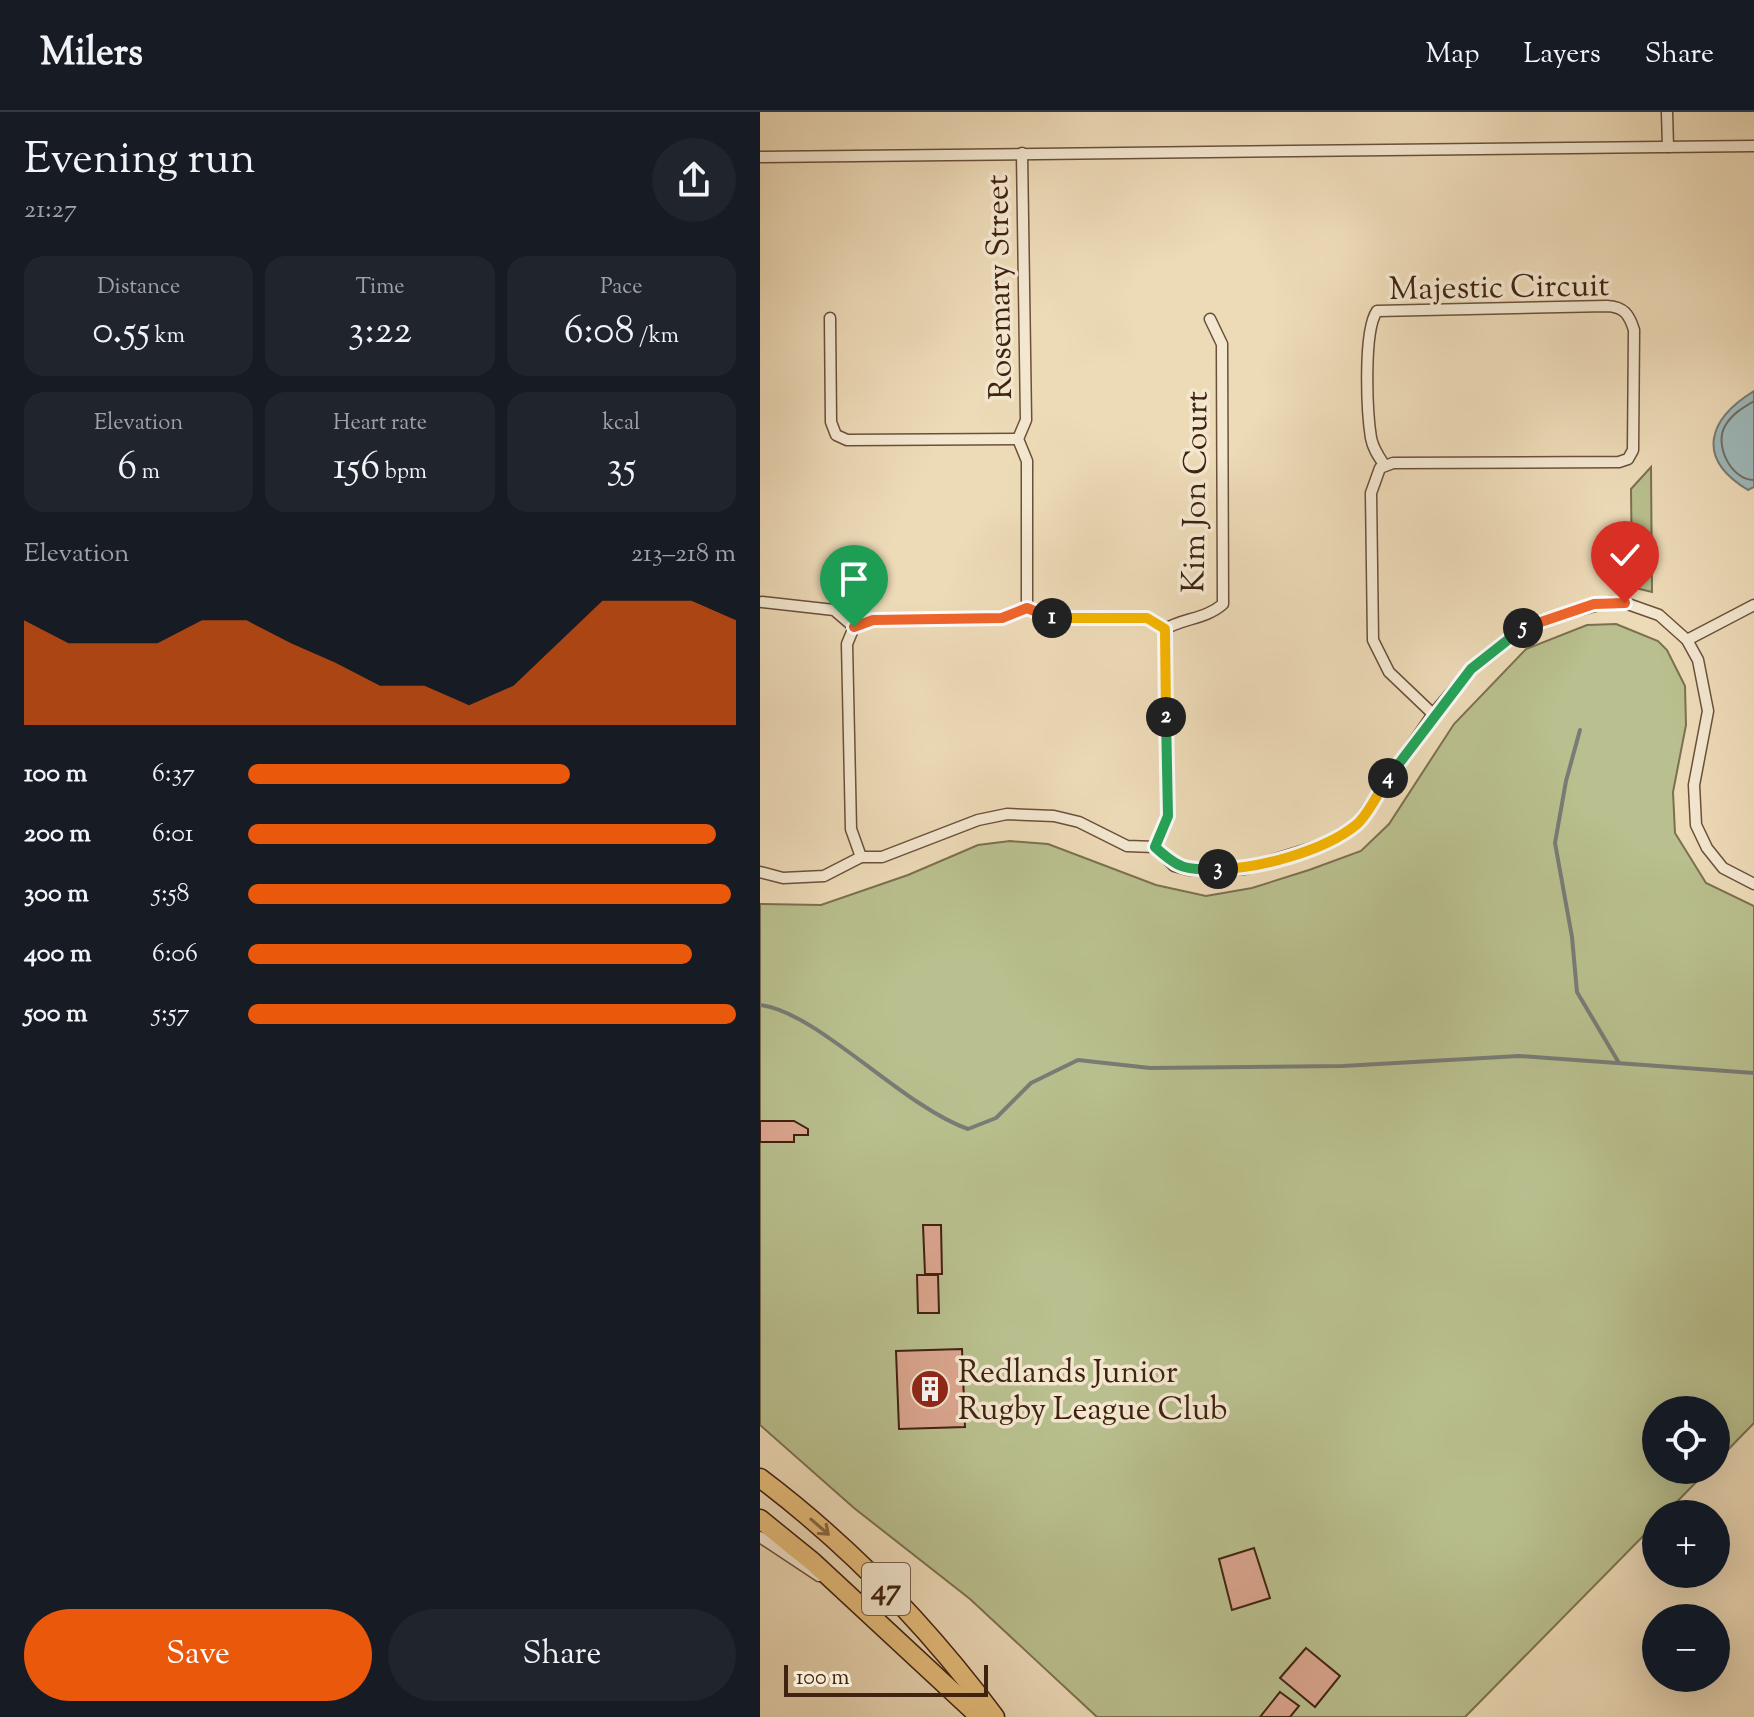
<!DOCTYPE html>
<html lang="en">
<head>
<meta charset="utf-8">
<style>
	:root { --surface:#171b24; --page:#20242c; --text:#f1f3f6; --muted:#9ea1a6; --line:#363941; --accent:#ea580c }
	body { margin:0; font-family:"Sorts Mill Goudy",serif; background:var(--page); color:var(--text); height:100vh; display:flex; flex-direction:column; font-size:30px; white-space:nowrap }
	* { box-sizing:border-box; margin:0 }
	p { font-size:26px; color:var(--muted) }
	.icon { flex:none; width:44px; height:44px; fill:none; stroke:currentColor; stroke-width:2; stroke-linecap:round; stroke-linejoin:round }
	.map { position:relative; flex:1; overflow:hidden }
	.drawer { display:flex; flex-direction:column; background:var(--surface); width:760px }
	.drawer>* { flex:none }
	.buttons { position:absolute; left:882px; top:1284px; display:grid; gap:16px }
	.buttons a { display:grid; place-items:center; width:88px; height:88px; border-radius:50%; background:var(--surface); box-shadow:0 8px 32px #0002; font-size:40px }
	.scale { position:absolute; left:24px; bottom:20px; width:204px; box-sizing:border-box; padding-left:8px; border:4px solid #402210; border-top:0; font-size:22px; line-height:28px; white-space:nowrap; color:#402210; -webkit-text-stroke:6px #f3e7d0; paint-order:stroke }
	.pin { position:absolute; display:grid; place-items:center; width:68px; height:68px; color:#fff; margin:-82px -34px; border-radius:50% 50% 50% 0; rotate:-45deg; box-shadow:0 0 8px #0007 }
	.pin .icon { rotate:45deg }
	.km { position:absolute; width:40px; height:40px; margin:-20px; border-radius:50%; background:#222; color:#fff; font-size:22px; line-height:40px; text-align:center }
	.round { display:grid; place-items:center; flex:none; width:84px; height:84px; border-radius:42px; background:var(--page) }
	.summary { display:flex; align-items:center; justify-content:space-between; height:136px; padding:0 24px }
	h1 { font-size:44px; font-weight:600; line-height:60px }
	.metrics { display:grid; grid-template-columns:repeat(3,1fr); gap:12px; height:136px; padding:8px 24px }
	.metrics div { display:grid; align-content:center; border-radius:20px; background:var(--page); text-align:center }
	.metrics b { font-size:40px; font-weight:600 }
	.metrics small { font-size:22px; font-weight:400 }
	.metrics p { font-size:22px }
	.chart { height:224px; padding:16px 24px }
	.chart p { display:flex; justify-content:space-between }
	.chart svg { width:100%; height:144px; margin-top:8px; fill:var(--accent); opacity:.7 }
	.action { display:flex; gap:16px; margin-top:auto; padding:16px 24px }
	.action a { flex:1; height:92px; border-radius:48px; background:var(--accent); color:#fff; font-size:32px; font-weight:600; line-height:92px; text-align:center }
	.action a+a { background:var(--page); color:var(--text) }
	ul { padding:0 24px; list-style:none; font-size:26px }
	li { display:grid; grid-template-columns:128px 96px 1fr; align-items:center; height:60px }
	li i { height:20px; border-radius:10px; background:var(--accent) }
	header { display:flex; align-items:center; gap:48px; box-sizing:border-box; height:112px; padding:0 40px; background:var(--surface); border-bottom:2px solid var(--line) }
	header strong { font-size:38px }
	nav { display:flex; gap:44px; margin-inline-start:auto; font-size:28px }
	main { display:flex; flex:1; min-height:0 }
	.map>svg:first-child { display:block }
	.green { fill:#b9bf8e; stroke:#7c704f; stroke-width:2 }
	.water { fill:#9eb8b9; stroke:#787c75; stroke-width:2 }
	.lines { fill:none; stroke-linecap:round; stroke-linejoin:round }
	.shore { stroke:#6f6d64; stroke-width:2 }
	.stream { stroke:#787c75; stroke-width:4 }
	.building { fill:#dba68f; stroke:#402210; stroke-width:2 }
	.minor-casing { stroke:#6b503a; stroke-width:13 }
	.trunk-casing { stroke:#402210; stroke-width:21 }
	.minor { stroke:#f3e7d0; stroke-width:10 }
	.trunk { stroke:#e6bd7c; stroke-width:18 }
	.oneway { stroke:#8b6841 }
	.split-1-casing { stroke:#fff; stroke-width:16 }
	.split-2-casing { stroke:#fff; stroke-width:16 }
	.split-3-casing { stroke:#fff; stroke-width:16 }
	.split-4-casing { stroke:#fff; stroke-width:16 }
	.split-5-casing { stroke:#fff; stroke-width:16 }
	.split-6-casing { stroke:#fff; stroke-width:16 }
	.split-1 { stroke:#f0652b; stroke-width:10 }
	.split-2 { stroke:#f5b400; stroke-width:10 }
	.split-3 { stroke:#22a559; stroke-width:10 }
	.split-4 { stroke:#f5b400; stroke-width:10 }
	.split-5 { stroke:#22a559; stroke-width:10 }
	.split-6 { stroke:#f0652b; stroke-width:10 }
	.labels { text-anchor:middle; stroke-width:7; stroke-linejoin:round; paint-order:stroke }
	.shield { fill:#f3e7d0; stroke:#765d4a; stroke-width:2 }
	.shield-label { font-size:30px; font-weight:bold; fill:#402210 }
	.street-label { font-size:32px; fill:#402210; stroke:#f3e7d0 }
	.poi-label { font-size:32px; fill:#402210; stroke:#f3e7d0; text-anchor:start }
</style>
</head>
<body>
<header>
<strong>Milers</strong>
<nav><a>Map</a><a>Layers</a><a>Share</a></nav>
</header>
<main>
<section class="drawer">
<div class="summary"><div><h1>Evening run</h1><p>21:27</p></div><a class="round"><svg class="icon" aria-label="share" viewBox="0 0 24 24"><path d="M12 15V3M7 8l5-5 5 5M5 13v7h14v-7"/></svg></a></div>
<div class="metrics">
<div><p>Distance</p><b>0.55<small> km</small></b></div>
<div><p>Time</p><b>3:22</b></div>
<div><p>Pace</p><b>6:08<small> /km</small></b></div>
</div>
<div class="metrics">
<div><p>Elevation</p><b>6<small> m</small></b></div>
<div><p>Heart rate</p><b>156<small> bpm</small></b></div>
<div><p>kcal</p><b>35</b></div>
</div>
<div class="chart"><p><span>Elevation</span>213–218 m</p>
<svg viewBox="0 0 160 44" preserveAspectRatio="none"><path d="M0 44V12L10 19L20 19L30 19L40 12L50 12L60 19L70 25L80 32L90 32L100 38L110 32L120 19L130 6L140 6L150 6L160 12V44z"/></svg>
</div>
<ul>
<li><b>100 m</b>6:37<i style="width:66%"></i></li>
<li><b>200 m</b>6:01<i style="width:96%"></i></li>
<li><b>300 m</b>5:58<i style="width:99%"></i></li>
<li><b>400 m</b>6:06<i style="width:91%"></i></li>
<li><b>500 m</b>5:57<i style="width:100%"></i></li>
</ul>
<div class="action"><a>Save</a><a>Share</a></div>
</section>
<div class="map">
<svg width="994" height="1605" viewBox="0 0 994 1605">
	<rect width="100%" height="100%" fill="#eddab7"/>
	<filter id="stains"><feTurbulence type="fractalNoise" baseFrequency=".0025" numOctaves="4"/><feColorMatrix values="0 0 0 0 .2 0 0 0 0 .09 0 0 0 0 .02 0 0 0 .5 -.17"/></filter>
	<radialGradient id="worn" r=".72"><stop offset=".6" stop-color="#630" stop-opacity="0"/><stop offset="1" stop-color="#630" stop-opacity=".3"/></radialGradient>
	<g class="green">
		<polygon points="891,355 892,480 859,472 866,470 872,459 871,377"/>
		<polygon points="856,512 898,529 907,538 925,574 926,613 913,680 915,721 946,771 994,794 994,1311 956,1350 956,1298 896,1298 896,1358 948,1358 905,1402 896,1402 896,1411 705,1605 337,1605 210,1487 94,1396 0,1313 0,792 61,793 148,763 218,733 250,729 288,732 396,773 446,784 492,776 549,758 601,739 629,712 694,612 766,537 827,513"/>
	</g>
	<path class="water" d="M994 279V375L988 378C935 346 948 307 994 279Z"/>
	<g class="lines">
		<path class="shore" d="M994 289C982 296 972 302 965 314 954 333 971 368 994 368"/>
		<g class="stream">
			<polyline points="875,419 876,465"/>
			<polyline points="820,618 806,669 795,731 812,825 817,880 859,951"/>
			<path d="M0 893C58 900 142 994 208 1017L236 1006 271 971 318 948 390 956 583 954 759 944 994 961"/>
		</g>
	</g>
	<g class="building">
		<polygon points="0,1009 34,1009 48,1017 48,1023 34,1023 34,1030 0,1030"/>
		<polygon points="163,1113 181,1113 182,1162 165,1162"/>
		<polygon points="157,1163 178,1163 179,1201 158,1201"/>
		<polygon points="202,1237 205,1315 139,1317 136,1239"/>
		<polygon points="494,1436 510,1486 472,1498 459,1447"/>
		<polygon points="546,1536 580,1564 555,1595 520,1566"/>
		<polygon points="520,1580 539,1594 530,1605 500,1605"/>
	</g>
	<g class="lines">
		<g class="minor-casing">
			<g id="minor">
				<polyline points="907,0 908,35"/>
				<polyline points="262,41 266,308 258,327 267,349 267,496"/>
				<polyline points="0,45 994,34"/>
				<polyline points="70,206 71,310 76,323 87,328 258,327"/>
				<path d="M625 354C619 345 613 337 611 326 607 301 603 219 617 199L847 194C864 195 869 202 874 218L873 338 868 347 859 350 633 351 620 356 611 381 613 528 629 560 673 602"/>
				<polyline points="2,490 74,498 94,515"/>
				<polyline points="267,496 293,507 387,506 405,517 408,704 395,735"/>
				<path d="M405 517C424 506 446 507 463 492L462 232 450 207"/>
				<polyline points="927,528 994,493"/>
				<polyline points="101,745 91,717 87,532 94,515 113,508 242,506 267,496"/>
				<polyline points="0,760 23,766 64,764 101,745 122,745 218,708 247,702 294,704 319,710 367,734 395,735 414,754 429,758 484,757 564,732 597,712 673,602 711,557 732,539 771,511 850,490 865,491 899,503 927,528 938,548 948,599 934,673 936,713 947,736 963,756 994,772"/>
				<polyline points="0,1425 59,1464"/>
			</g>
		</g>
		<g class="trunk-casing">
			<g id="trunk">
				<path d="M0 1366C90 1434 168 1515 235 1605"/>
				<polyline points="0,1407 53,1450 220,1605"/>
			</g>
		</g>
		<use href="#minor" class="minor"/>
		<use href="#trunk" class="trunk"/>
	</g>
	<defs><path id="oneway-shaft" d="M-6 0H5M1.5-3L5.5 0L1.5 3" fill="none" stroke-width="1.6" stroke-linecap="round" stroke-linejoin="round" transform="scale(2)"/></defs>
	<use class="oneway" href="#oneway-shaft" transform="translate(60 1415) rotate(41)"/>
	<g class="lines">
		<g class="split-1-casing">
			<polyline id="split-1" points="94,515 113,508 242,506 267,496 292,506"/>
		</g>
		<g class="split-2-casing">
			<polyline id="split-2" points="292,506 387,506 405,517 406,605"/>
		</g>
		<g class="split-3-casing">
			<path id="split-3" d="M406 605 408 704 395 735C419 757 425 758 458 757"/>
		</g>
		<g class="split-4-casing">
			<path id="split-4" d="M458 757C498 757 564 739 596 713 609 702 618 680 628 666"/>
		</g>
		<g class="split-5-casing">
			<polyline id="split-5" points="628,666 711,557 763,516"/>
		</g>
		<g class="split-6-casing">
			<polyline id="split-6" points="763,516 834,492 865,491"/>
		</g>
		<use href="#split-1" class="split-1"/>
		<use href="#split-2" class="split-2"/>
		<use href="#split-3" class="split-3"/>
		<use href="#split-4" class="split-4"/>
		<use href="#split-5" class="split-5"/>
		<use href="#split-6" class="split-6"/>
	</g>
	<defs>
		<g id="building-disc" transform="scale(2)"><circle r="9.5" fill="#8f2418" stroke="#f3e7d0"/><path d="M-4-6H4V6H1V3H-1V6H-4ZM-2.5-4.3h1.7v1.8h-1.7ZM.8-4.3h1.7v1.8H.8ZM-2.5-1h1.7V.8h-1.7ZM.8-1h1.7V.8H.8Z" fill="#fff"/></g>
	</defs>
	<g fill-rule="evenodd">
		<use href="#building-disc" x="170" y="1277"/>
	</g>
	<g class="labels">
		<rect class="shield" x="102" y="1451" width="48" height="52" rx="6"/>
		<g class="shield-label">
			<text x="126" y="1487">47</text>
		</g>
		<g class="street-label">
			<text transform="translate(739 174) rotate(-1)" y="11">Majestic Circuit</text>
			<text transform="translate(238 175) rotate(-91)" y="11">Rosemary Street</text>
			<text transform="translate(434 380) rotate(-89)" y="11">Kim Jon Court</text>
		</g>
		<g class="poi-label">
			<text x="198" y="1270">Redlands Junior<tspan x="198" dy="37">Rugby League Club</tspan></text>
		</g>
	</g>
	<rect width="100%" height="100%" filter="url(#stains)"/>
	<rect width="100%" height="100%" fill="url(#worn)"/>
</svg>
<div class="buttons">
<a><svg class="icon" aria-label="locate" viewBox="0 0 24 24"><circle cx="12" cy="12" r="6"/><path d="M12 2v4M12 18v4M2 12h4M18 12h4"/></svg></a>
<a>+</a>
<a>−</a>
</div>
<div class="scale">100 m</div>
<div class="pin" style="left:94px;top:515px;background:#1e9e55"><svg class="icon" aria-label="arrive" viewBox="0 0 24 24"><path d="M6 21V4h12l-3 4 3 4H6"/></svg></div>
<div class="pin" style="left:865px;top:491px;background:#d93025"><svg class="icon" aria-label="check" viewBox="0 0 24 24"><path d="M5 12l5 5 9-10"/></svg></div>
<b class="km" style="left:292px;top:506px">1</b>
<b class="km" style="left:406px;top:605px">2</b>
<b class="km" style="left:458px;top:757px">3</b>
<b class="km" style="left:628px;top:666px">4</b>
<b class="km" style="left:763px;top:516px">5</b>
</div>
</main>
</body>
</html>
